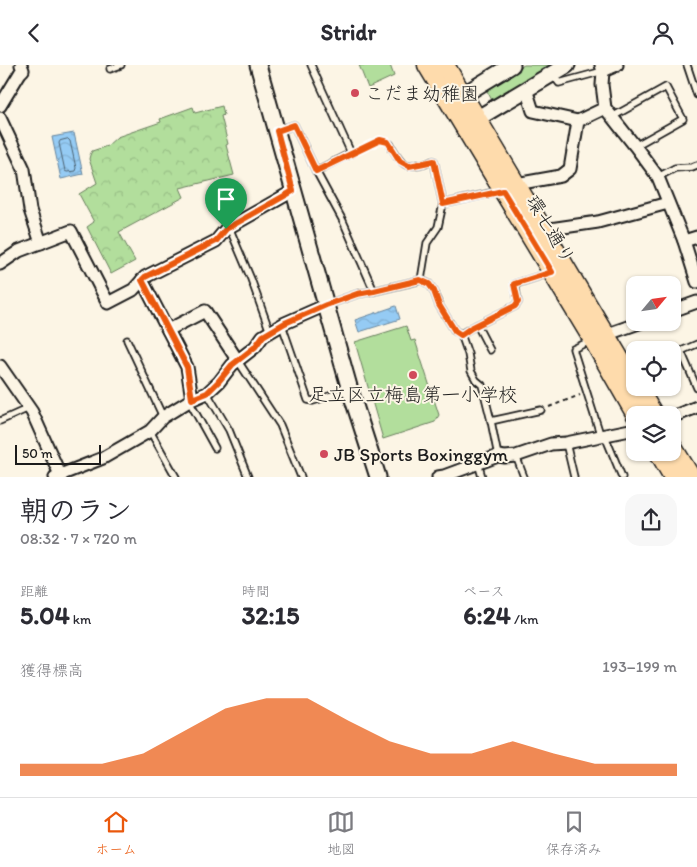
<!DOCTYPE html>
<html lang="ja">
<head>
<meta charset="utf-8">
<style>
	:root { --surface:#fff; --page:#f7f7f7; --text:#2b2b33; --muted:#7c7c81; --line:#e1e1e2; --accent:#ea580c }
	body { margin:0; font-family:Itim,"Klee One",sans-serif; background:var(--page); color:var(--text); height:100vh; display:flex; flex-direction:column; font-size:19px; white-space:nowrap }
	* { box-sizing:border-box; margin:0 }
	p { font-size:16px; color:var(--muted) }
	.icon { flex:none; width:28px; height:28px; fill:none; stroke:currentColor; stroke-width:2; stroke-linecap:round; stroke-linejoin:round }
	.map { position:relative; height:412px; overflow:hidden }
	.sheet { display:flex; flex-direction:column; background:var(--surface); flex:1 }
	.sheet>* { flex:none }
	.needle { width:32px; rotate:61deg }
	.tools { position:absolute; left:626px; top:211px; display:grid; gap:10px }
	.tools a { display:grid; place-items:center; width:55px; height:55px; border-radius:10px; background:var(--surface); box-shadow:0 1px 4px #0004; font-size:25px }
	.scale { position:absolute; left:15px; bottom:12px; width:86px; box-sizing:border-box; padding-left:5px; border:2px solid #1c1c1c; border-top:0; font-size:14px; line-height:18px; white-space:nowrap; color:#1c1c1c; -webkit-text-stroke:4px #fcf5e5; paint-order:stroke }
	.pin { position:absolute; display:grid; place-items:center; width:42px; height:42px; color:#fff; margin:-51px -21px; border-radius:50% 50% 50% 0; rotate:-45deg; box-shadow:0 0 5px #0007 }
	.pin .icon { rotate:45deg }
	.round { display:grid; place-items:center; flex:none; width:52px; height:52px; border-radius:15px; background:var(--page) }
	.summary { display:flex; align-items:center; justify-content:space-between; height:85px; padding:0 20px }
	h1 { font-size:28px; font-weight:700; line-height:38px }
	.figures { display:grid; grid-template-columns:repeat(3,1fr); gap:8px; height:85px; padding:5px 20px }
	.figures div { display:grid; align-content:center }
	.figures b { font-size:25px; font-weight:700 }
	.figures small { font-size:14px; font-weight:400 }
	.figures p { font-size:14px }
	.chart { height:140px; padding:10px 20px }
	.chart p { display:flex; justify-content:space-between }
	.chart svg { width:100%; height:90px; margin-top:5px; fill:var(--accent); opacity:.7 }
	header { display:flex; justify-content:space-between; align-items:center; height:65px; padding:0 20px; background:var(--surface); font-size:22px; font-weight:700 }
	.tab-bar { display:flex; justify-content:space-around; align-items:center; height:70px; border-top:1px solid var(--line); background:var(--surface); font-size:14px; color:var(--muted) }
	.tab-bar a { display:grid; justify-items:center; gap:2px }
	.tab-bar .active { color:var(--accent) }
	.map>svg:first-child { display:block }
	.grass { fill:#b2de9c; stroke:#677d5c }
	.park { fill:url(#park-crowns); stroke:#677d5c }
	.water { fill:url(#water-waves); stroke:#65859e }
	.lines { fill:none; stroke-linecap:round; stroke-linejoin:round }
	.shore { stroke:#4c6272; stroke-width:1 }
	.lane-casing { stroke:#1c1c1c; stroke-width:9 }
	.street-casing { stroke:#1c1c1c; stroke-width:15 }
	.secondary-casing { stroke:#1c1c1c; stroke-width:19 }
	.primary-casing { stroke:#1c1c1c; stroke-width:21 }
	.path { stroke:#1c1c1c; stroke-width:2; stroke-dasharray:4 4; stroke-linecap:butt }
	.lane { stroke:#fcf5e5; stroke-width:5.5 }
	.street { stroke:#fcf5e5; stroke-width:11 }
	.secondary { stroke:#fcf5e5; stroke-width:15 }
	.primary { stroke:#fedbac; stroke-width:18 }
	.route-casing { stroke:#fff; stroke-width:10 }
	.route { stroke:#ea580c; stroke-width:6 }
	.poi-dot { fill:#d1495b; stroke:#fcf5e5; stroke-width:2 }
	.labels { text-anchor:middle; stroke-width:4; stroke-linejoin:round; paint-order:stroke }
	.poi-label { font-size:19px; fill:#1c1c1c; stroke:#fcf5e5; text-anchor:start }
	.street-label { font-size:19px; fill:#1c1c1c; stroke:#fcf5e5 }
</style>
</head>
<body>
<header><svg class="icon" aria-label="back" viewBox="0 0 24 24"><path d="M15 5l-7 7 7 7"/></svg>Stridr<svg class="icon" aria-label="person" viewBox="0 0 24 24"><circle cx="12" cy="8" r="4"/><path d="M4 21q1-7 8-7t8 7"/></svg></header>
<div class="map">
<svg width="697" height="412" viewBox="0 0 697 412">
	<defs>
		<pattern id="park-crowns" width="20" height="18" patternUnits="userSpaceOnUse" patternTransform="scale(1.25)"><rect width="20" height="18" fill="#b2de9c"/><path d="M2 6a3 3 0 1 1 6 0M12 15a3 3 0 1 1 6 0" fill="none" stroke="#98be86"/></pattern>
		<pattern id="water-waves" width="16" height="10" patternUnits="userSpaceOnUse" patternTransform="scale(1.25)"><rect width="16" height="10" fill="#95cbf4"/><path d="M0 5q4-4 8 0t8 0" fill="none" stroke="#80aed1"/></pattern>
	</defs>
	<rect width="100%" height="100%" fill="#fcf5e5"/>
	<filter id="ink" filterUnits="userSpaceOnUse"><feTurbulence type="fractalNoise" baseFrequency=".02" numOctaves="2"/><feDisplacementMap in="SourceGraphic" scale="10" xChannelSelector="R" yChannelSelector="G"/><feConvolveMatrix kernelMatrix="1 2 1 2 8 2 1 2 1" color-interpolation-filters="sRGB"/></filter>
	<g filter="url(#ink)">
		<g class="grass">
			<polygon points="359,0 390,0 394,11 368,23"/>
			<polygon points="524,0 558,0 493,37 486,24"/>
			<polygon points="406,261 411,276 415,275 439,350 435,357 383,374 355,277"/>
		</g>
		<polygon class="park" points="222,41 224,50 221,51 228,79 226,80 234,110 180,123 184,132 119,167 135,196 111,209 87,162 94,157 79,129 97,118 89,94 90,90 92,86 107,81 117,72 161,57 160,54 193,42 195,48"/>
		<g class="water">
			<polygon points="74,68 83,109 61,114 52,72"/>
			<polygon points="396,241 400,254 359,267 355,255"/>
		</g>
		<g class="lines">
			<polygon class="shore" points="68,74 70,76 76,103 75,106 67,107 65,106 59,78 60,76"/>
			<g class="lane-casing">
				<g id="lane">
					<polyline points="311,0 351,88 316,106"/>
					<polyline points="687,0 697,30"/>
					<polyline points="110,4 121,0"/>
					<polyline points="553,10 559,18 603,6"/>
					<polyline points="612,52 666,22 683,54 635,81"/>
					<polyline points="277,66 294,60 316,106 343,156 374,226"/>
					<path d="M390 79C405 106 406 102 434 96L443 139 438 162 427 178 421 215"/>
					<polyline points="658,112 675,103 692,102 697,100"/>
					<polyline points="443,139 500,126"/>
					<polyline points="229,162 251,214 270,267"/>
					<polyline points="326,240 357,229 374,226 421,215 429,219 434,226 439,240 455,266 461,269 468,289 471,306 476,315 482,320 491,356 498,391"/>
					<polyline points="282,260 308,335 313,336 349,325"/>
					<polyline points="477,260 490,285"/>
					<polyline points="461,269 471,263 515,241 518,237 515,219 549,208"/>
					<polyline points="127,275 163,352"/>
					<polyline points="592,275 573,284 601,372"/>
					<polyline points="697,279 681,286 697,323"/>
					<polyline points="238,296 280,360 301,412"/>
					<polyline points="207,328 229,365 248,412"/>
					<polyline points="189,336 215,383"/>
					<polyline points="0,356 29,343"/>
					<polyline points="491,356 541,345"/>
					<polyline points="150,366 176,412"/>
					<polyline points="605,371 622,412"/>
					<polyline points="566,378 574,412"/>
					<polyline points="516,391 524,412"/>
					<polyline points="478,398 482,412"/>
				</g>
			</g>
			<g class="street-casing">
				<g id="street">
					<polyline points="601,0 603,6 602,20 605,43 635,81 658,112 684,176 697,217"/>
					<polyline points="603,6 617,0"/>
					<polyline points="526,24 533,46 578,56"/>
					<polyline points="0,41 20,8 23,5 21,0"/>
					<polyline points="0,53 24,104 30,145 41,178"/>
					<polyline points="516,119 561,111 570,104 578,56 605,43"/>
					<polyline points="543,165 598,157 668,138"/>
					<polyline points="684,176 697,172"/>
					<polyline points="0,199 19,186 71,166 108,238 133,225 145,212 216,176 226,164 293,126"/>
					<polyline points="142,215 187,302 192,334"/>
					<polyline points="672,246 697,237"/>
					<polyline points="168,265 205,246 238,296"/>
					<polyline points="605,270 639,258"/>
					<polyline points="0,301 32,347 61,412"/>
					<polyline points="672,352 697,342"/>
					<polyline points="55,412 103,393 150,366 163,352 189,336 207,328 219,317 232,300 255,282 263,271 285,258 326,240"/>
					<polyline points="438,412 444,411 498,391 505,392 516,391 551,379 566,378 635,364"/>
				</g>
			</g>
			<g class="secondary-casing">
				<g id="secondary">
					<polyline points="258,0 350,325 378,412"/>
					<polyline points="453,36 512,0"/>
					<polyline points="468,59 567,0"/>
				</g>
			</g>
			<g class="primary-casing">
				<g id="primary">
					<polyline points="427,0 593,275 636,350"/>
					<polyline points="445,0 635,319"/>
					<polyline points="637,322 654,350"/>
					<polyline points="672,381 691,412"/>
					<polyline points="659,388 673,412"/>
				</g>
			</g>
			<g class="path">
				<polyline points="359,85 380,75 382,75"/>
				<polyline points="549,342 580,330"/>
			</g>
			<use href="#lane" class="lane"/>
			<use href="#street" class="street"/>
			<use href="#secondary" class="secondary"/>
			<use href="#primary" class="primary"/>
		</g>
	</g>
	<g class="lines" filter="url(#ink)">
		<g class="route-casing">
			<polygon id="route" points="294,60 316,106 380,75 388,77 400,96 409,101 434,96 443,139 503,126 552,207 514,219 518,237 515,241 471,263 461,270 455,266 439,240 434,226 429,219 420,215 374,226 357,229 326,240 285,258 263,271 255,282 232,300 218,317 207,328 192,334 187,302 142,215 145,212 216,176 226,164 293,126 277,66"/>
		</g>
		<use href="#route" class="route"/>
	</g>
	<g class="poi-dot">
		<circle cx="355" cy="28" r="5"/>
		<circle cx="413" cy="310" r="5"/>
		<circle cx="324" cy="389" r="5"/>
	</g>
	<g class="labels">
		<g class="poi-label">
			<text x="365" y="35">こだま幼稚園</text>
			<text x="413" y="336" text-anchor="middle">足立区立梅島第一小学校</text>
			<text x="334" y="396">JB Sports Boxinggym</text>
		</g>
		<g class="street-label">
			<text transform="translate(551 164) rotate(59)" y="7">環七通り</text>
		</g>
	</g>
</svg>
<div class="tools">
<a><svg class="needle" viewBox="-14 -14 28 28"><path d="M0-13l5 13h-10z" fill="#e53935"/><path d="M0 13l5-13h-10z" fill="#7c7c81"/></svg></a>
<a><svg class="icon" aria-label="locate" viewBox="0 0 24 24"><circle cx="12" cy="12" r="6"/><path d="M12 2v4M12 18v4M2 12h4M18 12h4"/></svg></a>
<a><svg class="icon" aria-label="layers" viewBox="0 0 24 24"><path d="M12 4l9 5-9 5-9-5zM3 14l9 5 9-5"/></svg></a>
</div>
<div class="scale">50 m</div>
<div class="pin" style="left:226px;top:164px;background:#1e9e55"><svg class="icon" aria-label="arrive" viewBox="0 0 24 24"><path d="M6 21V4h12l-3 4 3 4H6"/></svg></div>
</div>
<section class="sheet">
<div class="summary"><div><h1>朝のラン</h1><p>08:32 · 7 × 720 m</p></div><a class="round"><svg class="icon" aria-label="share" viewBox="0 0 24 24"><path d="M12 15V3M7 8l5-5 5 5M5 13v7h14v-7"/></svg></a></div>
<div class="figures">
<div><p>距離</p><b>5.04<small> km</small></b></div>
<div><p>時間</p><b>32:15</b></div>
<div><p>ペース</p><b>6:24<small> /km</small></b></div>
</div>
<div class="chart"><p><span>獲得標高</span>193–199 m</p>
<svg viewBox="0 0 160 44" preserveAspectRatio="none"><path d="M0 44V38L10 38L20 38L30 33L40 22L50 11L60 6L70 6L80 17L90 27L100 33L110 33L120 27L130 33L140 38L150 38L160 38V44z"/></svg>
</div>
</section>
<nav class="tab-bar">
<a class="active"><svg class="icon" aria-label="home" viewBox="0 0 24 24"><path d="M3 11l9-7 9 7M6 9v11h12V9"/></svg>ホーム</a>
<a><svg class="icon" aria-label="map" viewBox="0 0 24 24"><path d="M3 6l6-2 6 2 6-2v14l-6 2-6-2-6 2zM9 4v14M15 6v14"/></svg>地図</a>
<a><svg class="icon" aria-label="saved" viewBox="0 0 24 24"><path d="M7 4h10v16l-5-4-5 4z"/></svg>保存済み</a>
</nav>
</body>
</html>
